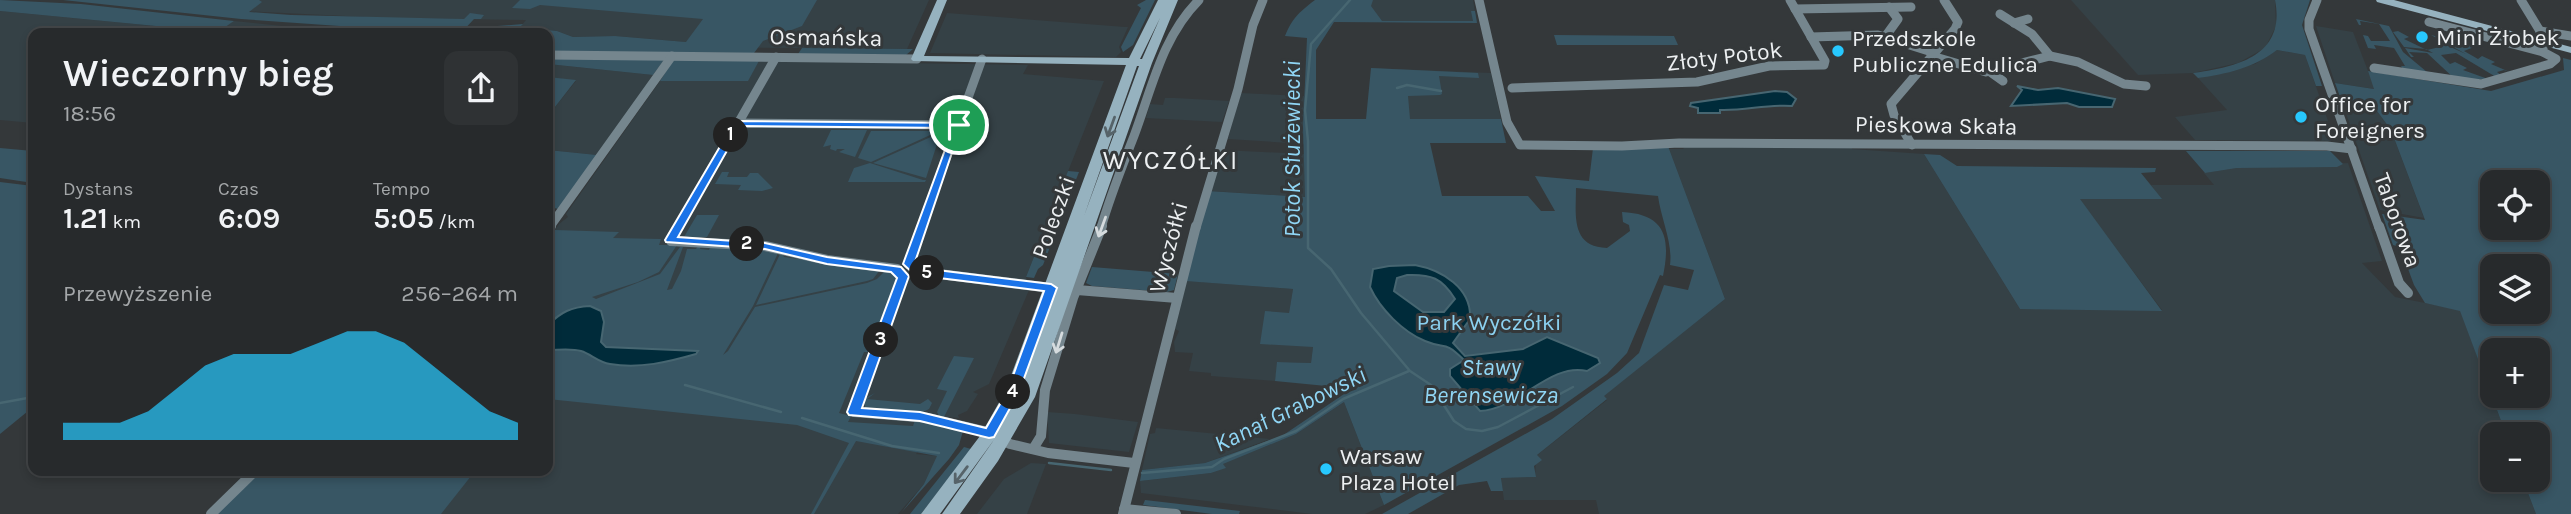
<!DOCTYPE html>
<html lang="pl">
<head>
<meta charset="utf-8">
<style>
	:root { --surface:#272a2c; --page:#2f3234; --text:#f1f3f6; --muted:#a4a7a9; --line:#434648; --accent:#27c8fe }
	body { margin:0; font-family:Karla,sans-serif; background:var(--page); color:var(--text); height:100vh; display:flex; flex-direction:column; font-size:26px; white-space:nowrap }
	* { box-sizing:border-box; margin:0 }
	p { font-size:23px; color:var(--muted) }
	.icon { flex:none; width:38px; height:38px; fill:none; stroke:currentColor; stroke-width:2; stroke-linecap:round; stroke-linejoin:round }
	.map { position:relative; flex:1; overflow:hidden }
	.sheet { position:absolute; left:28px; top:28px; width:525px; height:448px; display:flex; flex-direction:column; background:var(--surface); border-radius:14px; box-shadow:0 4px 10px #0003,0 0 0 2px var(--line) }
	.sheet>* { flex:none }
	.buttons { position:absolute; left:2480px; top:170px; display:grid; gap:14px }
	.buttons a { display:grid; place-items:center; width:70px; height:70px; border-radius:14px; background:var(--surface); box-shadow:0 4px 10px #0003,0 0 0 2px var(--line); font-size:35px }
	.pin { position:absolute; display:grid; place-items:center; width:60px; height:60px; color:#fff; margin:-30px; border:4px solid #fff; border-radius:50%; box-shadow:0 2px 7px #0007 }
	.km { position:absolute; width:35px; height:35px; margin:-18px; border-radius:50%; background:#222; color:#fff; font-size:19px; line-height:35px; text-align:center }
	.round { display:grid; place-items:center; flex:none; width:74px; height:74px; border-radius:14px; background:var(--page) }
	.head { display:flex; align-items:center; justify-content:space-between; height:119px; padding:0 35px }
	h1 { font-size:38px; font-weight:600; line-height:52px }
	.figures { display:grid; grid-template-columns:repeat(3,1fr); gap:10px; height:119px; padding:7px 35px }
	.figures div { display:grid; align-content:center }
	.figures b { font-size:30px; font-weight:600 }
	.figures small { font-size:19px; font-weight:400 }
	.figures p { font-size:19px }
	.chart { height:196px; padding:14px 35px }
	.chart p { display:flex; justify-content:space-between }
	.chart svg { width:100%; height:126px; margin-top:7px; fill:var(--accent); opacity:.7 }
	.map>svg:first-child { display:block }
	.built { fill:#354146 }
	.green { fill:#385664; fill-rule:evenodd }
	.water { fill:#002b3a; stroke:#476671; stroke-width:2; fill-rule:evenodd }
	.lines { fill:none; stroke-linecap:round; stroke-linejoin:round }
	.stream { stroke:#476671; stroke-width:2.5 }
	.street-far1 { stroke:#75868e; stroke-width:9 }
	.street { stroke:#75868e; stroke-width:10 }
	.secondary { fill:#96b2bf; fill-rule:evenodd }
	.oneway { stroke:#566369 }
	.oneway2 { stroke:#d5dbde }
	.route { fill:#1a73e8; stroke:#fff; stroke-width:2; fill-rule:evenodd }
	.poi-dot { fill:#27c8fe; stroke:#34383a; stroke-width:2.5 }
	.labels { text-anchor:middle; stroke-width:6; stroke-linejoin:round; paint-order:stroke }
	.street-label { font-size:23px; fill:#edf0f2; stroke:#34383a }
	.poi-label { font-size:23px; fill:#edf0f2; stroke:#34383a; text-anchor:start }
	.park-label { font-size:23px; fill:#8bd1f0; stroke:#34383a }
	.water-label { font-size:24px; font-style:italic; fill:#90d6f5; stroke:#34383a }
	.quarter-label { font-size:26px; letter-spacing:2px; fill:#edf0f2; stroke:#34383a }
</style>
</head>
<body>
<div class="map">
<svg width="2571" height="514" viewBox="0 0 2571 514">
	<rect width="100%" height="100%" fill="#34383a"/>
	<g class="built">
		<polygon points="259,0 929,0 907,49 685,47 686,42 615,36 573,37 557,31 520,27 526,20 385,18 242,11"/>
		<polygon points="1354,0 1473,0 1477,23 1375,22"/>
		<polygon points="2071,0 2275,0 2276,26 2265,48 2238,63 2193,73 2138,75"/>
		<polygon points="0,11 218,32 234,21 347,33 33,33 33,123 0,120"/>
		<polygon points="947,13 1125,27 1128,27 1119,47 1121,52 1116,57 930,53"/>
		<polygon points="2316,26 2353,32 2375,89 2335,83"/>
		<polygon points="2277,50 2305,55 2335,141 2195,140 2175,117 2227,110 2198,78 2255,64"/>
		<polygon points="759,61 1028,65 1023,74 1104,81 1026,277 1027,281 1032,283 989,384 973,392 978,394 967,411 958,415 959,418 944,417 916,454 938,456 924,484 898,514 436,514 472,471 548,471 548,240 559,224 568,217 566,214 660,81 747,81"/>
		<polygon points="548,64 653,75 597,155 548,150 548,116 576,81 548,77"/>
		<polygon points="1371,68 1491,73 1501,119 1410,119"/>
		<polygon points="1240,93 1304,96 1305,144 1228,139"/>
		<polygon points="1165,98 1175,98 1229,101 1222,122 1146,118 1150,104 1163,105"/>
		<polygon points="2343,105 2377,111 2391,130 2424,218 2380,210"/>
		<polygon points="1851,146 1852,149 1924,154 2020,309 2162,310 2079,199 2160,199 2151,185 2214,185 2204,173 2237,168 2348,163 2382,261 2362,263 2395,297 2460,310 2506,434 2492,434 2492,480 2523,480 2536,514 1599,514 1596,500 1504,500 1501,478 1535,477 1536,456 1607,400 1603,396 1725,299 1669,149 1683,149 1685,147"/>
		<polygon points="1222,150 1305,154 1305,197 1211,191"/>
		<polygon points="1187,281 1293,289 1289,313 1313,347 1311,363 1278,362 1275,381 1211,376 1211,373 1189,371 1193,353 1175,352 1174,342 1179,331 1175,329"/>
		<polygon points="1344,402 1384,505 1365,514 1312,514 1141,493 1140,481 1211,473 1225,468 1222,464 1296,434"/>
		<polygon points="1047,412 1075,414 1138,422 1129,452 1049,443"/>
		<polygon points="1156,428 1270,439 1205,463 1142,470 1150,434 1155,433"/>
		<polygon points="1031,463 1046,464 1027,514 977,514 1004,479"/>
	</g>
	<g class="green">
		<polygon points="0,0 81,4 234,21 218,32 0,11"/>
		<polygon points="63,0 259,0 262,2 249,12 291,15 464,19 470,13 484,15 481,19 474,19 461,33 439,33 241,19"/>
		<polygon points="520,0 817,0 802,26 763,41 754,53 548,52 548,33 478,33 485,27 523,24 520,27 557,31 573,37 615,36 686,42 703,19 540,5 530,9 512,8"/>
		<polygon points="1146,0 1155,0 1133,45 1123,52 1121,47 1141,8 1137,5"/>
		<path d="M1315 0H1373L1371 6 1382 21H1473L1471 11H1475L1477 23 1334 22 1316 50V119H1366L1371 68 1478 73 1479 78 1439 76 1442 94 1440 95 1408 96 1410 119H1501L1506 143H1430L1442 196H1528L1541 211H1555L1535 176 1589 181 1593 148 1668 146 1725 299 1604 396 1607 399 1537 455 1542 460 1534 466 1536 477 1501 478 1503 491H1491L1487 481 1459 485 1408 514H1382L1552 419 1617 373 1639 353 1664 285 1688 290 1694 270 1670 265C1673 243 1661 219 1658 196L1576 188C1576 214 1570 247 1607 248L1630 231 1629 225 1623 222 1622 212C1665 214 1671 237 1663 276L1660 275 1627 353 1607 374 1562 406 1384 505 1344 402 1296 434 1223 464 1226 468 1211 473 1140 481 1142 470 1205 463 1282 436 1344 394 1357 389 1275 381 1277 362 1311 363 1313 347 1260 344 1265 311 1289 313 1293 289 1185 281 1208 191 1305 197 1303 126 1307 38 1285 36C1292 19 1298 13 1315 0Z"/>
		<path d="M2275 0H2310L2302 25 2322 86H2316L2305 55 2277 50C2253 68 2227 74 2198 78L2193 73C2237 67 2286 56 2275 0Z"/>
		<polygon points="2356,19 2389,26 2403,52 2427,72 2404,71 2401,66 2405,66 2394,48 2374,45 2376,49 2368,48 2363,35 2368,36 2371,41 2390,41 2379,24 2360,21 2361,25 2359,25"/>
		<polygon points="2398,31 2409,37 2404,39 2427,50 2444,46 2437,41 2466,54 2431,35 2471,45 2474,47 2464,51 2478,59 2482,56 2495,62 2491,64 2512,73 2504,70 2497,72 2502,76 2496,77 2456,53 2441,55 2450,64 2455,62 2467,68 2463,70 2488,79 2456,80 2427,53 2409,52 2414,57 2411,57 2405,48 2433,53 2426,49 2404,47 2393,32"/>
		<polygon points="1554,35 1674,36 1678,45 1557,45"/>
		<polygon points="802,48 913,49 906,55 798,54"/>
		<polygon points="548,58 664,60 653,75 548,64"/>
		<path d="M2563 58 2571 60V514H2536L2523 480H2538V434H2506L2460 311 2425 303 2414 285 2400 247 2393 245 2382 214 2425 220 2391 130 2377 111 2343 105 2335 83 2374 89 2368 71 2491 91 2564 70ZM2492 182H2538V228H2492ZM2492 266H2538V312H2492ZM2492 350H2538V396H2492Z"/>
		<polygon points="673,60 759,61 748,81 660,81"/>
		<polygon points="548,77 576,80 548,116"/>
		<polygon points="831,130 867,130 855,157 839,152 845,149 837,149 836,151 830,149 831,145 823,147"/>
		<polygon points="871,131 939,131 871,162 858,158"/>
		<polygon points="944,131 940,135 926,178 873,163"/>
		<polygon points="0,148 33,151 33,183 0,178"/>
		<polygon points="548,150 597,155 559,209 548,207"/>
		<polygon points="2186,151 2330,151 2343,164 2337,167 2237,168 2205,173"/>
		<polygon points="1924,154 1940,155 1957,166 2156,168 2155,172 2141,173 2162,199 2080,199 2162,311 2020,309"/>
		<polygon points="870,163 923,180 926,180 925,182 848,182 854,168"/>
		<polygon points="1068,171 1079,172 1061,218 1050,217"/>
		<polygon points="722,172 729,172 727,177 747,177 750,173 758,173 773,188 762,191 738,190 741,185 715,184"/>
		<polygon points="0,182 33,186 33,407 0,434"/>
		<polygon points="697,215 719,215 707,237 684,237"/>
		<polygon points="1047,224 1059,224 1043,265 1038,269 1034,278 1026,277"/>
		<polygon points="555,230 619,232 613,238 661,239 659,245 677,245 659,272 638,282 592,297 596,299 660,274 680,247 683,247 667,290 672,289 681,271 687,249 696,249 699,245 701,245 700,249 709,250 711,245 779,251 753,306 723,355 728,351 755,307 867,283 877,279 885,271 892,272 897,278 871,344 874,346 872,352 864,352 839,413 851,416 848,422 913,426 915,420 963,431 959,445 949,459 901,513 924,484 937,456 856,441 814,514 811,514 849,443 797,425 548,399 548,240"/>
		<polygon points="781,252 784,257 880,270 873,279 867,281 756,305"/>
		<polygon points="1092,267 1178,274 1174,290 1167,292 1092,286 1086,283"/>
		<polygon points="954,356 974,358 944,417 939,416 937,412 947,391 937,389"/>
		<polygon points="875,393 867,399 920,404 928,399 932,403 929,409 923,412 865,408 864,399"/>
		<polygon points="964,447 971,449 921,514 910,514"/>
		<polygon points="260,471 475,471 441,514 217,514"/>
		<polygon points="1145,500 1240,511 1239,514 1212,514 1143,505"/>
	</g>
	<g class="water">
		<polygon points="2017,86 2038,90 2058,88 2115,99 2112,107 2079,107 2067,103 2011,106 2022,90"/>
		<path d="M1775 91 1787 92 1796 99 1792 106C1767 104 1745 111 1720 110V113H1698V108L1690 106 1691 103Z"/>
		<path d="M1415 265C1442 270 1472 288 1470 319L1453 343 1465 356 1523 349 1547 337 1598 358 1600 363 1587 371C1550 362 1519 409 1480 411L1450 376V369L1464 360C1443 339 1446 350 1425 341 1403 332 1380 309 1370 287L1373 269 1389 266ZM1407 275C1431 274 1442 278 1455 299L1444 312H1423L1394 291 1397 278Z"/>
		<path d="M590 306 601 311 604 322 601 342 606 347 698 351 696 354C668 362 640 369 610 364 598 362 591 354 581 351 571 348 558 350 548 350V325C561 312 571 307 590 306Z"/>
	</g>
	<g class="lines">
		<g class="stream">
			<polyline points="1350,0 1311,44 1305,110 1308,141 1308,248 1331,269 1361,313 1410,371 1431,385 1454,421 1466,429 1482,431 1498,427 1573,387"/>
			<polyline points="1397,88 1407,85 1441,91"/>
			<polyline points="685,385 781,412"/>
			<polyline points="0,403 33,397"/>
			<polyline points="802,418 892,446 939,453"/>
			<polyline points="1049,463 1111,470"/>
			<polyline points="1142,473 1212,467 1224,459 1296,431 1343,399 1409,371"/>
		</g>
		<g class="street-far1">
			<polyline points="1479,0 1507,122 1520,145 1622,146 1679,143 2327,146 2352,149"/>
			<polyline points="2317,0 2309,20 2309,29 2379,228"/>
			<polyline points="1795,9 1911,7"/>
			<polyline points="2000,14 2032,34 2050,56"/>
			<polyline points="2429,22 2543,52"/>
			<polyline points="2014,23 2028,19"/>
			<polyline points="2540,31 2571,36"/>
			<polyline points="1811,37 1878,35 1935,53"/>
			<polyline points="1885,37 1898,19 1889,7"/>
			<polyline points="548,55 917,59"/>
			<polyline points="1932,56 1986,72 2050,56 2078,62 2124,84 2146,86"/>
			<polyline points="2374,68 2481,84 2550,64 2556,59 2543,52 2543,36 2521,0"/>
			<polyline points="1989,71 2003,81"/>
			<polyline points="1512,88 1697,82 1769,66 1824,65 1825,61 1790,0"/>
			<polyline points="738,123 959,125"/>
			<polyline points="1912,145 1894,115 1891,104 1955,29 1958,22 1944,0"/>
			<polyline points="549,228 672,56"/>
			<polyline points="678,228 776,57"/>
			<polyline points="921,228 982,59"/>
			<path d="M1101 228C1110 196 1122 167 1134 136 1152 88 1162 37 1199 0"/>
			<polyline points="1196,228 1238,89 1253,25 1263,0"/>
		</g>
		<g class="street">
			<polyline points="679,226 671,241 765,246 827,260 897,269"/>
			<polyline points="2379,226 2399,283 2408,293"/>
			<polyline points="548,230 551,226"/>
			<polyline points="908,264 922,226"/>
			<polyline points="915,271 1051,288"/>
			<polyline points="903,276 854,412 929,418 984,431 1010,444 1048,453 1134,463"/>
			<polyline points="1077,290 1177,298"/>
			<polyline points="1033,449 1041,436 1045,390 1073,298 1102,226"/>
			<polyline points="1124,509 1176,514"/>
			<polyline points="211,514 255,471"/>
			<polyline points="1123,514 1196,226"/>
		</g>
		<g class="secondary">
			<path d="M937 0H947L924 56 1129 58 1158 0H1178L1152 63 1035 397 998 461 960 514H942L996 437 940 514H921L980 436 1005 392 1126 65 913 61 911 59ZM1160 18 1142 59H1140ZM1137 66H1139L1084 216Z"/>
			<polygon points="2376,0 2394,0 2571,47 2571,53 2377,2"/>
		</g>
	</g>
	<defs><path id="oneway-shaft" d="M-6 0H5M1.5-3L5.5 0L1.5 3" fill="none" stroke-width="1.6" stroke-linecap="round" stroke-linejoin="round" transform="scale(1.75)"/></defs>
	<g class="oneway">
		<use href="#oneway-shaft" transform="translate(1111 127) rotate(110)"/>
		<use href="#oneway-shaft" transform="translate(961 475) rotate(127)"/>
	</g>
	<g class="oneway2">
		<use href="#oneway-shaft" transform="translate(1102 227) rotate(110)"/>
		<use href="#oneway-shaft" transform="translate(1059 343) rotate(107)"/>
	</g>
	<path class="route" d="M735 121 962 123 915 262 921 268 1051 284 1057 288 1019 392 994 437 989 438 920 421 849 415 847 412 897 278 891 272 827 264 765 249 666 242 665 240ZM741 126 953 128 903 264 915 275 1044 291 1007 392 986 428 920 412 862 408 909 276 901 267 827 257 765 243 678 237Z"/>
	<g class="poi-dot">
		<circle cx="2422" cy="37" r="7"/>
		<circle cx="1838" cy="51" r="7"/>
		<circle cx="2301" cy="117" r="7"/>
		<circle cx="1326" cy="469" r="7"/>
	</g>
	<g class="labels">
		<g class="street-label">
			<text transform="translate(826 37) rotate(1)" y="8">Osmańska</text>
			<text transform="translate(1724 56) rotate(-7)" y="8">Złoty Potok</text>
			<text transform="translate(1936 125) rotate(1)" y="8">Pieskowa Skała</text>
			<text transform="translate(1053 217) rotate(-70)" y="8">Poleczki</text>
			<text transform="translate(2398 220) rotate(70)" y="8">Taborowa</text>
			<text transform="translate(1168 247) rotate(-75)" y="8">Wyczółki</text>
		</g>
		<g class="poi-label">
			<text x="2436" y="45">Mini Żłobek</text>
			<text x="1852" y="46">Przedszkole<tspan x="1852" dy="26">Publiczne Edulica</tspan></text>
			<text x="2315" y="112">Office for<tspan x="2315" dy="26">Foreigners</tspan></text>
			<text x="1340" y="464">Warsaw<tspan x="1340" dy="26">Plaza Hotel</tspan></text>
		</g>
		<g class="park-label">
			<text x="1489" y="330">Park Wyczółki</text>
		</g>
		<g class="water-label">
			<text transform="translate(1292 149) rotate(-90)" y="8">Potok Służewiecki</text>
			<text x="1491" y="375">Stawy<tspan x="1491" dy="28">Berensewicza</tspan></text>
			<text transform="translate(1290 409) rotate(-26)" y="8">Kanał Grabowski</text>
		</g>
		<g class="quarter-label">
			<text x="1171" y="169">WYCZÓŁKI</text>
		</g>
	</g>
</svg>
<div class="buttons">
<a><svg class="icon" aria-label="locate" viewBox="0 0 24 24"><circle cx="12" cy="12" r="6"/><path d="M12 2v4M12 18v4M2 12h4M18 12h4"/></svg></a>
<a><svg class="icon" aria-label="layers" viewBox="0 0 24 24"><path d="M12 4l9 5-9 5-9-5zM3 14l9 5 9-5"/></svg></a>
<a>+</a>
<a>−</a>
</div>
<div class="pin" style="left:959px;top:125px;background:#1e9e55"><svg class="icon" aria-label="arrive" viewBox="0 0 24 24"><path d="M6 21V4h12l-3 4 3 4H6"/></svg></div>
<b class="km" style="left:731px;top:135px">1</b>
<b class="km" style="left:747px;top:244px">2</b>
<b class="km" style="left:881px;top:340px">3</b>
<b class="km" style="left:1013px;top:392px">4</b>
<b class="km" style="left:927px;top:273px">5</b>
<section class="sheet">
<div class="head"><div><h1>Wieczorny bieg</h1><p>18:56</p></div><a class="round"><svg class="icon" aria-label="share" viewBox="0 0 24 24"><path d="M12 15V3M7 8l5-5 5 5M5 13v7h14v-7"/></svg></a></div>
<div class="figures">
<div><p>Dystans</p><b>1.21<small> km</small></b></div>
<div><p>Czas</p><b>6:09</b></div>
<div><p>Tempo</p><b>5:05<small> /km</small></b></div>
</div>
<div class="chart"><p><span>Przewyższenie</span>256–264 m</p>
<svg viewBox="0 0 160 44" preserveAspectRatio="none"><path d="M0 44V38L10 38L20 38L30 34L40 26L50 18L60 14L70 14L80 14L90 10L100 6L110 6L120 10L130 18L140 26L150 34L160 38V44z"/></svg>
</div>
</section>
</div>
</body>
</html>
